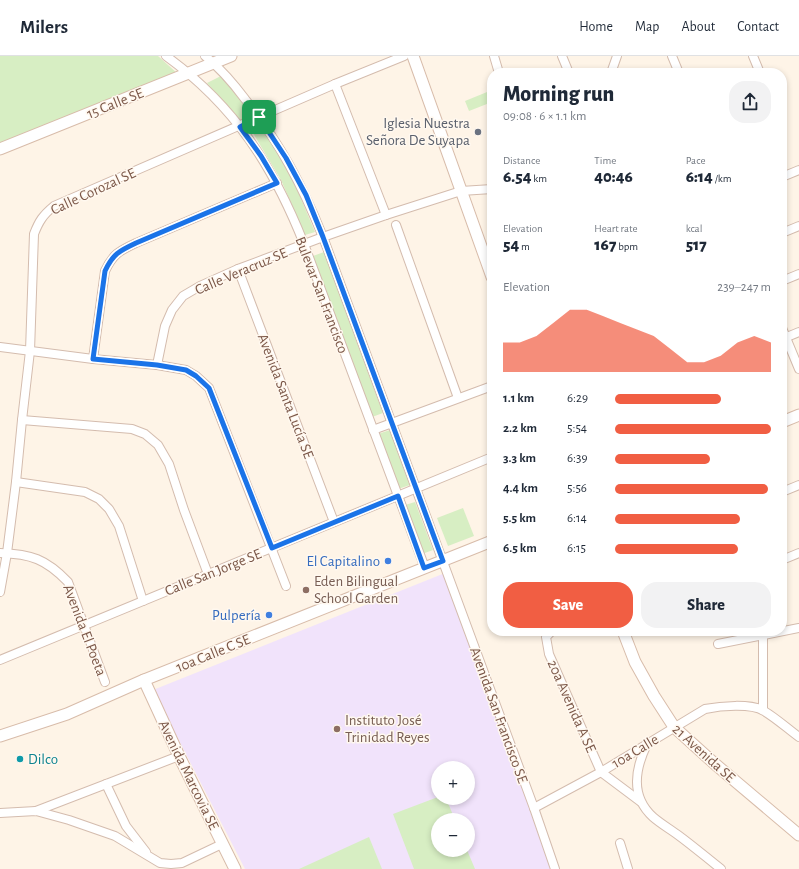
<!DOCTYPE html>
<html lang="en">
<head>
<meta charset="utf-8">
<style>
	:root { --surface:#fff; --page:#f2f2f3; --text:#1f2937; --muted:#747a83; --line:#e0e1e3; --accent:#f15e43 }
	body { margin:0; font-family:"Alegreya Sans",sans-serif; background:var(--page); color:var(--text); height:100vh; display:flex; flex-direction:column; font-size:15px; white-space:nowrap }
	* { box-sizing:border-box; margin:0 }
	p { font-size:13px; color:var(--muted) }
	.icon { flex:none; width:22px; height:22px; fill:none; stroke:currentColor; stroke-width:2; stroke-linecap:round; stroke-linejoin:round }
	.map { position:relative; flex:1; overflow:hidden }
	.details { position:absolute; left:487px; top:12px; width:300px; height:568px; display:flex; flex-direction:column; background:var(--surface); border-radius:16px; box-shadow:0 2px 6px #0003 }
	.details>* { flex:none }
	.tools { position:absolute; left:431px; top:705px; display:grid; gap:8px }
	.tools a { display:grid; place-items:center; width:44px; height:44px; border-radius:50%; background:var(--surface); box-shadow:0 2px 6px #0003; font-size:20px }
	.pin { position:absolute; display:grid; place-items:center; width:34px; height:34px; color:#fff; margin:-17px; border-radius:8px; box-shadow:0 2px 6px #0006 }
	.round { display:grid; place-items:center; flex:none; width:42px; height:42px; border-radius:16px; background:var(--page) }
	.summary { display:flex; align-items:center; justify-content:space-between; height:68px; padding:0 16px }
	h1 { font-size:22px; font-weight:800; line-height:30px }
	.metrics { display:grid; grid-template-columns:repeat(3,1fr); gap:6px; height:68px; padding:4px 16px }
	.metrics div { display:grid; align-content:center }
	.metrics b { font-size:17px; font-weight:800 }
	.metrics small { font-size:11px; font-weight:400 }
	.metrics p { font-size:11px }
	.chart { height:112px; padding:8px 16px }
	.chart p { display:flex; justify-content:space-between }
	.chart svg { width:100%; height:72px; margin-top:4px; fill:var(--accent); opacity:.7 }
	.primary-button { display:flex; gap:8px; margin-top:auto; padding:8px 16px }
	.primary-button a { flex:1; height:46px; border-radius:16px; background:var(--accent); color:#fff; font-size:16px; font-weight:800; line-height:46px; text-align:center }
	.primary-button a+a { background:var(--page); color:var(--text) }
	ul { padding:0 16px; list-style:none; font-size:13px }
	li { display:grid; grid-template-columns:64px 48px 1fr; align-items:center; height:30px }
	li i { height:10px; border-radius:5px; background:var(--accent) }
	header { display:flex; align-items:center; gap:24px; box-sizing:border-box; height:56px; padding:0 20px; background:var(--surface); border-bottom:1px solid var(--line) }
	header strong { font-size:19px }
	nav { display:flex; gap:22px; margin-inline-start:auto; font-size:14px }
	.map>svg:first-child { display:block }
	.education { fill:#f1e3fb; fill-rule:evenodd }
	.green { fill:#d7eec3 }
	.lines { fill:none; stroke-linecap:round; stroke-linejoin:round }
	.street-casing { stroke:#d4bcae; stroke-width:10 }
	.secondary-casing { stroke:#d8bcaa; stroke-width:13 }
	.street { stroke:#fff; stroke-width:8 }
	.secondary { stroke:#fff; stroke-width:11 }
	.route-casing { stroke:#fff; stroke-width:8 }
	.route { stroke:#1a73e8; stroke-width:5 }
	.worship-dot { fill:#6b7280; stroke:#fff8ef; stroke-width:1.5 }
	.shop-dot { fill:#3f7fe0; stroke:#fff8ef; stroke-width:1.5 }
	.education-dot { fill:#8d6e63; stroke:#fff8ef; stroke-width:1.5 }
	.culture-dot { fill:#0f9aa8; stroke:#fff8ef; stroke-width:1.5 }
	.labels { text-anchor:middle; stroke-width:3; stroke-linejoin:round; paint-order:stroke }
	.street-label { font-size:15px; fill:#7b5748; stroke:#fff8ef }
	.worship-label { font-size:15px; fill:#5b616d; stroke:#fff8ef; text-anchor:end }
	.shop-label { font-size:15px; fill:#366cbe; stroke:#fff8ef; text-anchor:end }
	.education-label { font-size:15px; fill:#785e54; stroke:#fff8ef; text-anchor:start }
	.culture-label { font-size:15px; fill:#0d838f; stroke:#fff8ef; text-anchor:start }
</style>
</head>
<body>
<header>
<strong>Milers</strong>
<nav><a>Home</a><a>Map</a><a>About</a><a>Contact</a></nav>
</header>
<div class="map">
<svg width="799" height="813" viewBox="0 0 799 813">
	<rect width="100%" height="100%" fill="#fef4e7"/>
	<path class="education" d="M445 517 551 813H245L153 634ZM438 712H468V742H438ZM438 764H468V794H438Z"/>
	<g class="green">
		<polygon points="0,0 158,0 178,18 0,91"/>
		<polygon points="221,20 252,59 240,65 207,27"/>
		<polygon points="492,34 492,46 469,55 465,45"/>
		<polygon points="263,72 291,119 315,176 305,179 281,124 253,77"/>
		<polygon points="324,196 383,357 372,361 313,200"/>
		<polygon points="390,374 410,429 398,433 378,378"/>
		<polygon points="415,446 433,494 422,498 405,449"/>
		<polygon points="463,452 474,480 448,490 437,462"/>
		<polygon points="438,741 438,742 446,742 455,764 438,764 438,794 467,794 475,813 414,813 393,758"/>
		<polygon points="369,781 382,813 299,813"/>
	</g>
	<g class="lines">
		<g class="street-casing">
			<g id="street">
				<path d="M166 0C235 50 273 110 304 188L425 512"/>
				<path d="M205 0C220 12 233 27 245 43 280 87 302 129 323 181L534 752 555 813"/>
				<polyline points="494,0 499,17"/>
				<polyline points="562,0 569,17"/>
				<polyline points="672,0 679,17"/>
				<polyline points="753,0 760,17"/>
				<polyline points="611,17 617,0"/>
				<polyline points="335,28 386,159"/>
				<polyline points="782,121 799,114"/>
				<polyline points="396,169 458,342"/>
				<polyline points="782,177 799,170"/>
				<polyline points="238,213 334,466"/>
				<polyline points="782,225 799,218"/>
				<polyline points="782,272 799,313"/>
				<polyline points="782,283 799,276"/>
				<polyline points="0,291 93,303 157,309 186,314 196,320 209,332 286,530"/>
				<path d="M93 303 105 215C113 198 119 195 136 187L277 127"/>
				<polyline points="157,309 165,270 172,254 183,240 200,230 238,213 323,181 386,159 461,135 492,133"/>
				<polyline points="22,364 132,373 145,378 158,389 169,408 184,454 208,518"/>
				<polyline points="373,374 492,330"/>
				<polyline points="16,426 85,436 99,443 109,453 119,470 143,545"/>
				<polyline points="782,436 799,429"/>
				<path d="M0 497C31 498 46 503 68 526L105 626"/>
				<polyline points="782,504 799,497"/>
				<path d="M0 536 7 497 16 426 22 364 30 295 34 178C39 165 43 159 54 150L335 28 404 0"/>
				<polyline points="552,575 546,581 549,598 601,716 641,746"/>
				<polyline points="763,575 763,654"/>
				<polyline points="718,588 799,572"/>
				<polyline points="0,604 492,401"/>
				<path d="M647 688C635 713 630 740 653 761 661 768 670 773 678 779 693 790 707 802 721 813"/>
				<polyline points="106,728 126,770 146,796"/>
				<path d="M534 752 601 716 705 653C720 650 751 647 764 655 776 662 788 673 799 681"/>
				<polyline points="36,755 179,700"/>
				<polyline points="0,757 36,755 69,764 115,780 160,807 171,808 182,807 222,788"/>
				<polyline points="620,787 628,813"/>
			</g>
		</g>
		<g class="secondary-casing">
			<g id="secondary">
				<polyline points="413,0 492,221"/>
				<polyline points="0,93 231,0"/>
				<polyline points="782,366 799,359"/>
				<polyline points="623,575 635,606 654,640 674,671 715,708 799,779"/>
				<polyline points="144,624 179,700 235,813"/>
				<polyline points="0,680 67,658 144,624 492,485"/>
			</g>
		</g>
		<use href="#street" class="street"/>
		<use href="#secondary" class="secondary"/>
	</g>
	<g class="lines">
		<g class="route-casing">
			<path id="route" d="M259 61 286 102 306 139 323 181 443 505 424 512 398 440 272 492 209 332 196 320 186 314 157 309 93 303 105 215C113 198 119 195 136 187L277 127 261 100 240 71Z"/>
		</g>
		<use href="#route" class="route"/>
	</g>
	<circle class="worship-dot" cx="478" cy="76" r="4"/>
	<g class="shop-dot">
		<circle cx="388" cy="505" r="4"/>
		<circle cx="269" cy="559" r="4"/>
	</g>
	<g class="education-dot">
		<circle cx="306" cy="534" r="4"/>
		<circle cx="337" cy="673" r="4"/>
	</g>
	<circle class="culture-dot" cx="20" cy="703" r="4"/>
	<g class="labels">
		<g class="street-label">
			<text transform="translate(115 47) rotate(-22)" y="5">15 Calle SE</text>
			<text transform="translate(93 135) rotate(-25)" y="5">Calle Corozal SE</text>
			<text transform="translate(241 215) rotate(-23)" y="5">Calle Veracruz SE</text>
			<text transform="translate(322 239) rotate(69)" y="5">Bulevar San Francisco</text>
			<text transform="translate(286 340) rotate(69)" y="5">Avenida Santa Lucía SE</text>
			<text transform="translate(213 516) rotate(-22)" y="5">Calle San Jorge SE</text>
			<text transform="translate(85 574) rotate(69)" y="5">Avenida El Poeta</text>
			<text transform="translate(213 597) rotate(-22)" y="5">10a Calle C SE</text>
			<text transform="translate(572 650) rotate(66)" y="5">20a Avenida A SE</text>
			<text transform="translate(499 659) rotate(70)" y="5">Avenida San Francisco SE</text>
			<text transform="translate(635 695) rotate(-31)" y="5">10a Calle</text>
			<text transform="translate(704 697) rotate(42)" y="5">21 Avenida SE</text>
			<text transform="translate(189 719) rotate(64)" y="5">Avenida Marcovia SE</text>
		</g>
		<g class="worship-label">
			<text x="470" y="72">Iglesia Nuestra<tspan x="470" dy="17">Señora De Suyapa</tspan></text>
		</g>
		<g class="shop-label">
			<text x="380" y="510">El Capitalino</text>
			<text x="261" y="564">Pulpería</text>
		</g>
		<g class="education-label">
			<text x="314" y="530">Eden Bilingual<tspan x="314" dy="17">School Garden</tspan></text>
			<text x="345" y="669">Instituto José<tspan x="345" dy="17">Trinidad Reyes</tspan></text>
		</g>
		<g class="culture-label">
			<text x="28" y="708">Dilco</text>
		</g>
	</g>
</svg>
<div class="tools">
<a>+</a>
<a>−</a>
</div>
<div class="pin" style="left:259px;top:61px;background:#1e9e55"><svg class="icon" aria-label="arrive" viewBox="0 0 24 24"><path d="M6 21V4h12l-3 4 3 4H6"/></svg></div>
<section class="details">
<div class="summary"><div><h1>Morning run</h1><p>09:08 · 6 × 1.1 km</p></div><a class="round"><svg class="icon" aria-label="share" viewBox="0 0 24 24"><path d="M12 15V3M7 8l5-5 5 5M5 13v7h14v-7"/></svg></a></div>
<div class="metrics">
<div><p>Distance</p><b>6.54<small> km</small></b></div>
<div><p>Time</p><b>40:46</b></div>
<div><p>Pace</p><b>6:14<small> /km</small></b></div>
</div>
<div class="metrics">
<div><p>Elevation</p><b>54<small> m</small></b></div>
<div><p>Heart rate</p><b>167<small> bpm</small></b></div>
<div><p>kcal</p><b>517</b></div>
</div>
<div class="chart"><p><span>Elevation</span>239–247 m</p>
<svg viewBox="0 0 160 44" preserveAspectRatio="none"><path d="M0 44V26L10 26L20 22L30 14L40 6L50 6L60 10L70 14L80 18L90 22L100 30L110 38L120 38L130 34L140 26L150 22L160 26V44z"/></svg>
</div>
<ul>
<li><b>1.1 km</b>6:29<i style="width:68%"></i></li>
<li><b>2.2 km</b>5:54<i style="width:100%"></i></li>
<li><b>3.3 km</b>6:39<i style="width:61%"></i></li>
<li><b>4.4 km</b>5:56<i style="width:98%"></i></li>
<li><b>5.5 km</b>6:14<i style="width:80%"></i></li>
<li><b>6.5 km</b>6:15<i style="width:79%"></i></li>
</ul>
<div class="primary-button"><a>Save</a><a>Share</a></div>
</section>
</div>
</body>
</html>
